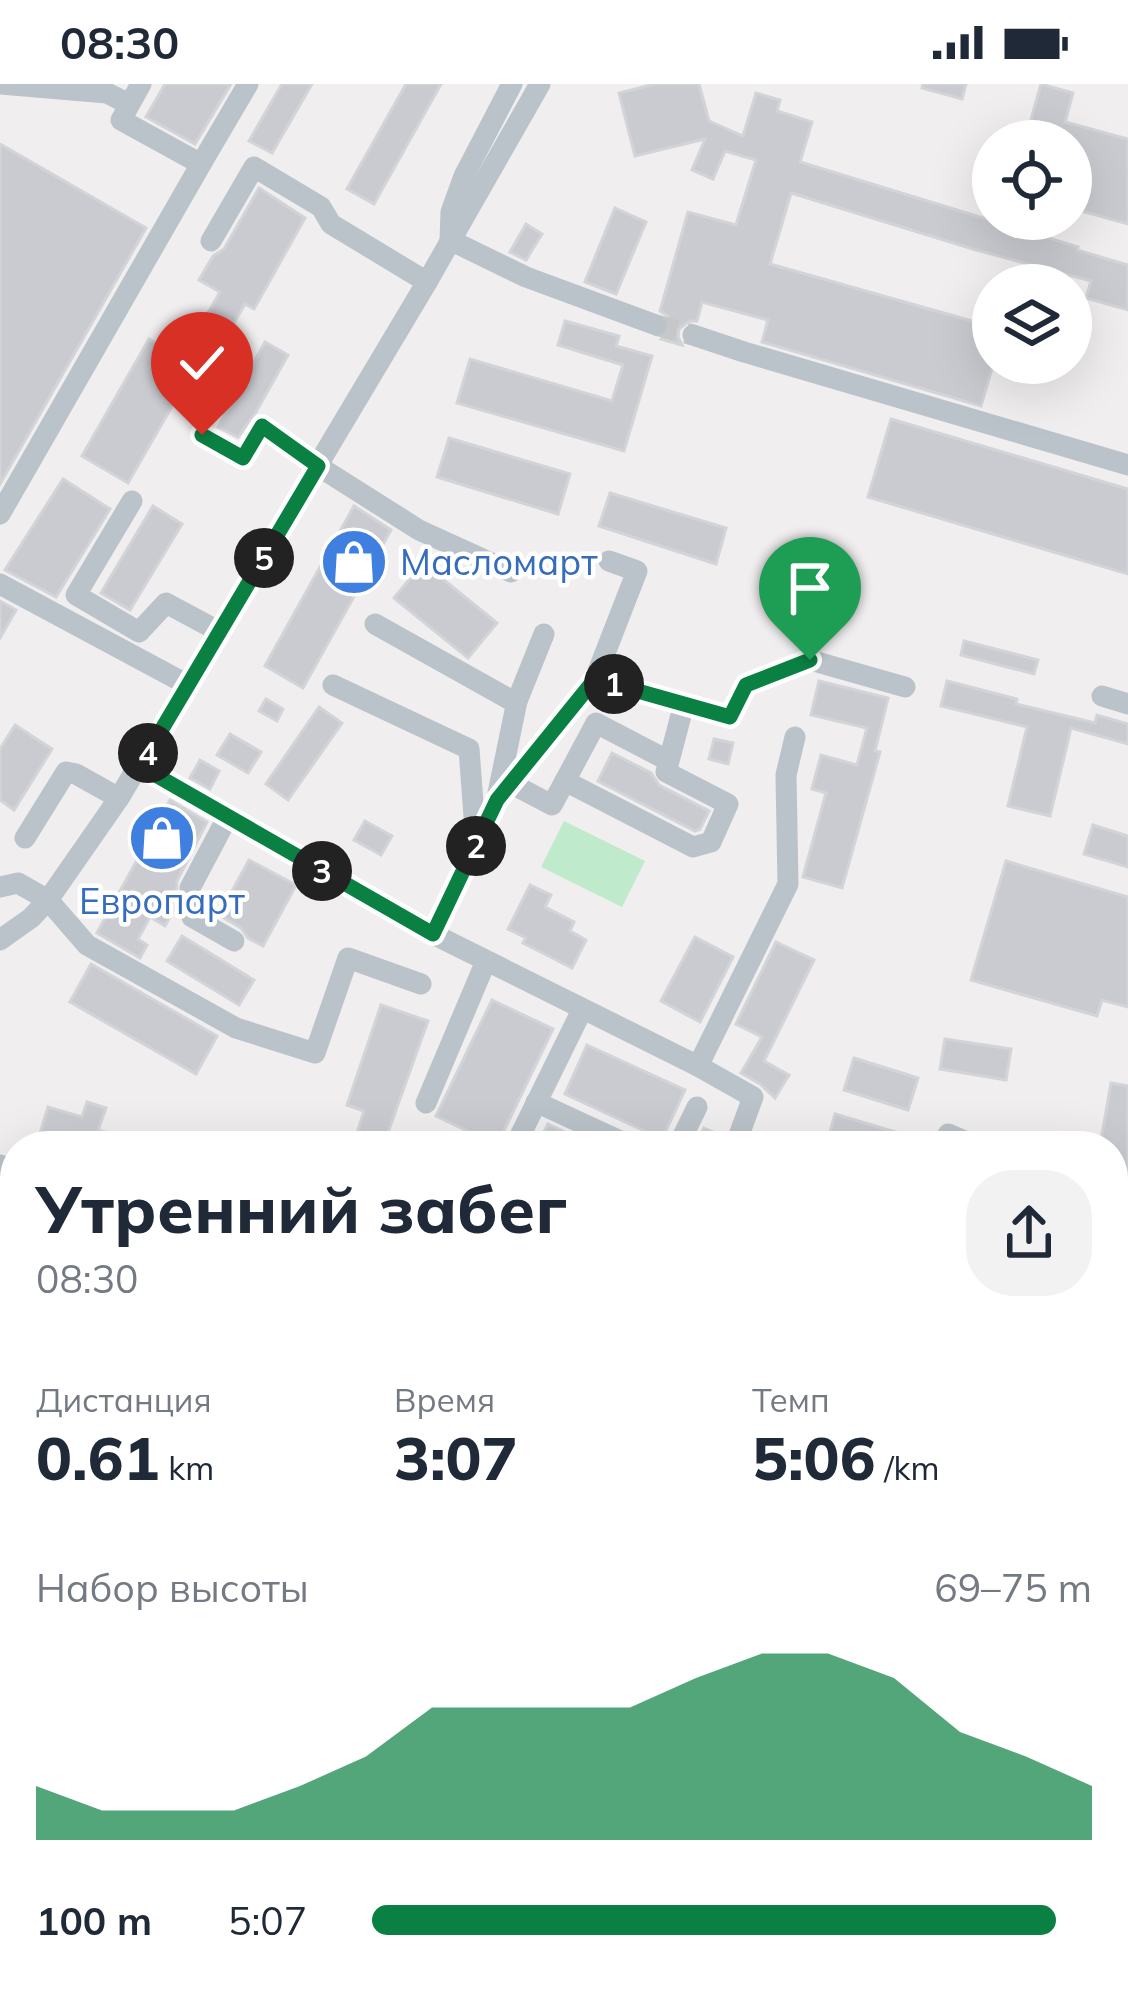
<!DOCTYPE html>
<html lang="ru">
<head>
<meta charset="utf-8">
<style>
	:root { --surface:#fff; --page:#f2f2f3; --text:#1f2937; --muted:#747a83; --accent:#0b8043 }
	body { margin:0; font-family:Mulish,sans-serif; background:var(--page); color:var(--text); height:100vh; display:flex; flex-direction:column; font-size:45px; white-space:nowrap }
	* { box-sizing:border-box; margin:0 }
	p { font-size:39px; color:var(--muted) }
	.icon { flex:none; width:66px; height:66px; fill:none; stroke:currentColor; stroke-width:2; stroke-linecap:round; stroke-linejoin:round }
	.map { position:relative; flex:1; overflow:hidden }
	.details { position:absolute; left:0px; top:1047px; width:1128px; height:861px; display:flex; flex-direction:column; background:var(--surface); border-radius:48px 48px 0 0; box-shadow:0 12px 48px #0002 }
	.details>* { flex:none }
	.tools { position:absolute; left:972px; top:36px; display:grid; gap:24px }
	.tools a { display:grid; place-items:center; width:120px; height:120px; border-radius:50%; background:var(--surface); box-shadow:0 12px 48px #0002; font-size:60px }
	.pin { position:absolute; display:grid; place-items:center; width:102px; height:102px; color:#fff; margin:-123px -51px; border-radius:50% 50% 50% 0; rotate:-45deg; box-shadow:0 0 12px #0007 }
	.pin .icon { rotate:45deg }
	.km { position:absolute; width:60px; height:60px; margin:-30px; border-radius:50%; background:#222; color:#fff; font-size:33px; line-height:60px; text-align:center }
	.round { display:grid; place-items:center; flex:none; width:126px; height:126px; border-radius:48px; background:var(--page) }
	.head { display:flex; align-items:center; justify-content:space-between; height:204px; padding:0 36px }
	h1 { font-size:66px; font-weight:800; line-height:90px }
	.metrics { display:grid; grid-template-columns:repeat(3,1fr); gap:18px; height:204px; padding:12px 36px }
	.metrics div { display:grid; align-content:center }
	.metrics b { font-size:60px; font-weight:800 }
	.metrics small { font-size:33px; font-weight:400 }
	.metrics p { font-size:33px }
	.chart { height:336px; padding:24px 36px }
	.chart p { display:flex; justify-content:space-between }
	.chart svg { width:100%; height:216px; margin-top:12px; fill:var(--accent); opacity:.7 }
	ul { padding:0 36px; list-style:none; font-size:39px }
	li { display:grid; grid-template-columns:192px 144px 1fr; align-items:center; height:90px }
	li i { height:30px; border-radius:15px; background:var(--accent) }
	.status { display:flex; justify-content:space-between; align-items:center; height:84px; padding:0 60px; background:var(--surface); direction:ltr }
	.status svg { height:33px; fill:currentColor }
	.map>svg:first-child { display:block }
	.green { fill:#c0eacc }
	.building { fill:#c9cbd0; stroke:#d2d4d8; stroke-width:3 }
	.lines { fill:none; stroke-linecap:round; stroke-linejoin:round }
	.minor-tunnel { stroke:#c6c7c9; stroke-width:21; stroke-dasharray:21 10; stroke-linecap:butt }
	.minor { stroke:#bac3c9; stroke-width:21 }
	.route-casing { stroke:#fff; stroke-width:24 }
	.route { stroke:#0b8043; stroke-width:15 }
	.labels { text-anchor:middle; stroke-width:9; stroke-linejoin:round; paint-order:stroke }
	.shop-label { font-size:36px; fill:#366cbe; stroke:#fff; text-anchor:start }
</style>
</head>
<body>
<div class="status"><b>08:30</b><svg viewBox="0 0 49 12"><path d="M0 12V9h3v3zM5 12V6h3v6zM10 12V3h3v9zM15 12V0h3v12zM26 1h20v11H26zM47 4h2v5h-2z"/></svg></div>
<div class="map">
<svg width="1128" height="1907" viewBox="0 0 1128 1907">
	<rect width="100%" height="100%" fill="#f0eeee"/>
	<polygon class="green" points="564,737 645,777 622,823 541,783"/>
	<g class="building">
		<polygon points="165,0 231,0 195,60 146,33"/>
		<polygon points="282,0 312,0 272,69 249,57"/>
		<polygon points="406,0 441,0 374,120 347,105"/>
		<polygon points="655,0 699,0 709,37 743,52 756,9 780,16 777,27 812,38 800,78 1078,163 1077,166 1128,181 1128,226 1086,214 1091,197 973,165 791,109 770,180 993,243 993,281 981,322 762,258 768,236 702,218 697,237 689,237 679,245 678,253 682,261 661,255 670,245 668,232 660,227 688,128 736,141 756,76 725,67 713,95 692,86 705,55 635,72 619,9"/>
		<polygon points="923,0 966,0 962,15 922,4"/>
		<polygon points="1041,0 1073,9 1065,38 1128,55 1128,140 1071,124 1071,57 1025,57"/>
		<polygon points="0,60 146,144 0,400"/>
		<polygon points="259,104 305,134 254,225 245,220 228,249 204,236 220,208 199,196 213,172 224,165"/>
		<polygon points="615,124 646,138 616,210 585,198"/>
		<polygon points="526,140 542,150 526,176 510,168"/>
		<polygon points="565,237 619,252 616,262 652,272 624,367 457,319 470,275 612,317 623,281 558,261"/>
		<polygon points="149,255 195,282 128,399 82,372"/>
		<polygon points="265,258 288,271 256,328 238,353 218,343"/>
		<polygon points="891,335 1128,405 1128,490 868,413"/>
		<polygon points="449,354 570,390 558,430 437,393"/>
		<polygon points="63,395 110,425 56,513 5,486"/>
		<polygon points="610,409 726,444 716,480 599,442"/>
		<polygon points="153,422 182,440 130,526 101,509"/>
		<polygon points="354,422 391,446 303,604 265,582"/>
		<polygon points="423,479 497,539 468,574 394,514"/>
		<polygon points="0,517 16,526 0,554"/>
		<polygon points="964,557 1038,576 1034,590 961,571"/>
		<polygon points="819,597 888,614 875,667 880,668 842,804 803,793 826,709 812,705 821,671 857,681 867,644 811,631"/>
		<polygon points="947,597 1017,615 1016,620 1095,639 1097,631 1128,640 1128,660 1071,644 1050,732 1008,722 1027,643 941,622"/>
		<polygon points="266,615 283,625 277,637 259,627"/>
		<polygon points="319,623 342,639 288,716 266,700"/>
		<polygon points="15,641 52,665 14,726 0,716 0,665"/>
		<polygon points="230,650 261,668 248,689 217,671"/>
		<polygon points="714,655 733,659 728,680 709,675"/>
		<polygon points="612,669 651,689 659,701 709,727 700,745 695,747 598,697"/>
		<polygon points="200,676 219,687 210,705 190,694"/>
		<polygon points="170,716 207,738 177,797 176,822 165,842 150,833 138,855 147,861 140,874 97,849"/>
		<polygon points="365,737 392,752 381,771 354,756"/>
		<polygon points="1093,741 1128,752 1128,783 1084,770"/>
		<polygon points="249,776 296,801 263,862 248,854 241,844 219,831"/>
		<polygon points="1006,777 1128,813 1128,923 1102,916 1097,932 971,896"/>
		<polygon points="530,801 551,811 545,823 574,838 570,847 586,856 572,884 523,859 526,854 508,845"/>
		<polygon points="182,852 254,896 239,921 167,877"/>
		<polygon points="695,853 733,873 700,938 661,917"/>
		<polygon points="776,858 814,876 764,977 789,991 775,1014 760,1000 741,989 762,953 736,940"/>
		<polygon points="91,880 217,952 196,990 70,918"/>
		<polygon points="492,916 553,945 497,1061 436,1032"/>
		<polygon points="381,921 428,937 383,1062 353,1062 364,1027 347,1021"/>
		<polygon points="945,955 1011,965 1006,996 940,985"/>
		<polygon points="587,961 685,1006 662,1055 565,1010"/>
		<polygon points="854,974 918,994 908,1026 844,1006"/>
		<polygon points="1111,999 1128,1002 1128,1113 1113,1110 1113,1062 1100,1062"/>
		<polygon points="87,1018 106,1024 98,1046 141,1059 140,1062 69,1062 39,1053 48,1023 82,1033"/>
		<polygon points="835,1030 929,1058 928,1062 826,1062"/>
		<polygon points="548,1040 595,1062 537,1062"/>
		<polygon points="704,1044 722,1052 717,1062 695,1062"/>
		<polygon points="1113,1509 1128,1514 1128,1644 1113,1640"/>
		<polygon points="14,1622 15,1687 4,1717 0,1716 0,1659"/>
		<polygon points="1128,1701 1128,1748 1113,1743"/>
	</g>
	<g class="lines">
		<polyline class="minor-tunnel" points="656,241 693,251"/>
		<g class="minor">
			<polyline points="0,0 107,9 129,20"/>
			<polyline points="141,0 121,36 201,80 248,0"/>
			<polyline points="512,0 464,92 451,128 450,156 526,193 656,241"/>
			<polyline points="211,157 254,83 321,123 331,140 427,198"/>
			<polyline points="693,251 744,268 1128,381"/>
			<polyline points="202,351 243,373 262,342 318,382 419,446 511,488"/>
			<polyline points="132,417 76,511 139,548 166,519 220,548"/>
			<polyline points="0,430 201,80"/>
			<polyline points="0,500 188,601"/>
			<polyline points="375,540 509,615 517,617"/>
			<polyline points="595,595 637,487 609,477"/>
			<polyline points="333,601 469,665 476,759"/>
			<polyline points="1102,612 1128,620"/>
			<polyline points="669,677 666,688 728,720 711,758 693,763 565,697 596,639 669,677 684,620"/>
			<polyline points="140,682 433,850 698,982 788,800 786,691 795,653"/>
			<polyline points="510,699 552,721 565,697"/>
			<polyline points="498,709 517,617 544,550"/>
			<polyline points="227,734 190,804 192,833 234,857"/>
			<polyline points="25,754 66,688 76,690 119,714"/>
			<polyline points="0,803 18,799 48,816 87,861 236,944 315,969 348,874 421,900"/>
			<polyline points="433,850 497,716 595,595 730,633 746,601 810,576 905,603"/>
			<polyline points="0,856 31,834 48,816 119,714 427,198 540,0"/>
			<polyline points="698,982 753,1013 735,1062"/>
			<polyline points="536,1018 631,1062"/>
			<polyline points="426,1019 486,877"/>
			<polyline points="515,1062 582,926"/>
			<polyline points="678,1062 697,1023"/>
			<polyline points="943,1062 948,1050 976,1062"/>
			<polyline points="0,1081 15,1086"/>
			<polyline points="1113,1142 1128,1155"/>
			<polyline points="1113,1231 1128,1187"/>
			<polyline points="0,1399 15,1404"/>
			<polyline points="1113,1399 1128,1401"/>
			<polyline points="0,1731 15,1736"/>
			<polyline points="1113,1775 1128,1781"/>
			<polyline points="317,1893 324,1907"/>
			<polyline points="348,1893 354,1907"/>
			<polyline points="515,1893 542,1907"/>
			<polyline points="869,1907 874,1893"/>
		</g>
	</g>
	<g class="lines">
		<g class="route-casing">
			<polyline id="route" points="202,351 243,374 262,342 318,382 140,682 433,850 497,716 595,595 730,633 746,601 810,576"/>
		</g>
		<use href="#route" class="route"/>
	</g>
	<defs>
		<g id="shop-disc" transform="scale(3.45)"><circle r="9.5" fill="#3f7fe0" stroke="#fff"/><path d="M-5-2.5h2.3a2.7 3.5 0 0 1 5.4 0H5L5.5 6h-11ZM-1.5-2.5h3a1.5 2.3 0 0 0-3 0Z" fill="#fff"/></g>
	</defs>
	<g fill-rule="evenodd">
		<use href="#shop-disc" x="354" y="478"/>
		<use href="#shop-disc" x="162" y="754"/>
	</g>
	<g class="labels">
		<g class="shop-label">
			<text x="400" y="491">Масломарт</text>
			<text x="162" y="830" text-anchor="middle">Европарт</text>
		</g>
	</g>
</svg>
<div class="tools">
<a><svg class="icon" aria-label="locate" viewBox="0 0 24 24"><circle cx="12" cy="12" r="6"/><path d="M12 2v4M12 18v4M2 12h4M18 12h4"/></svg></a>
<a><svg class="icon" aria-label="layers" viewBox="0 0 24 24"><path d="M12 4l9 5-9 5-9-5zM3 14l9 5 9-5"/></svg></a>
</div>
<div class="pin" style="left:810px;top:576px;background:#1e9e55"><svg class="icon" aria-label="arrive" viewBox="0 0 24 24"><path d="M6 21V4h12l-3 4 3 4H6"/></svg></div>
<div class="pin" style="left:202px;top:351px;background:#d93025"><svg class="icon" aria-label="check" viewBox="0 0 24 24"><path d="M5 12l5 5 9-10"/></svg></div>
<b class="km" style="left:614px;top:600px">1</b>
<b class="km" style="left:476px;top:762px">2</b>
<b class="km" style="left:322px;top:787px">3</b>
<b class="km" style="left:148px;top:669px">4</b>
<b class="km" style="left:264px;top:474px">5</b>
<section class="details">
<div class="head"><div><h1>Утренний забег</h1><p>08:30</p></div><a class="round"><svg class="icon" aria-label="share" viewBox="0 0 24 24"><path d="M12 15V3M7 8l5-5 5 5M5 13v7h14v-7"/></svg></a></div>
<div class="metrics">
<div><p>Дистанция</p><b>0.61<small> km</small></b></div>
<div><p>Время</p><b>3:07</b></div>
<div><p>Темп</p><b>5:06<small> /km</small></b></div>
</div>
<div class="chart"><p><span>Набор высоты</span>69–75 m</p>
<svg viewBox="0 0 160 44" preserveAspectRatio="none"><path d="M0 44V33L10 38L20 38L30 38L40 33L50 27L60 17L70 17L80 17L90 17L100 11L110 6L120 6L130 11L140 22L150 27L160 33V44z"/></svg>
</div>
<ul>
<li><b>100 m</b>5:07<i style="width:95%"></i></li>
</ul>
</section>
</div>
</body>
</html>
